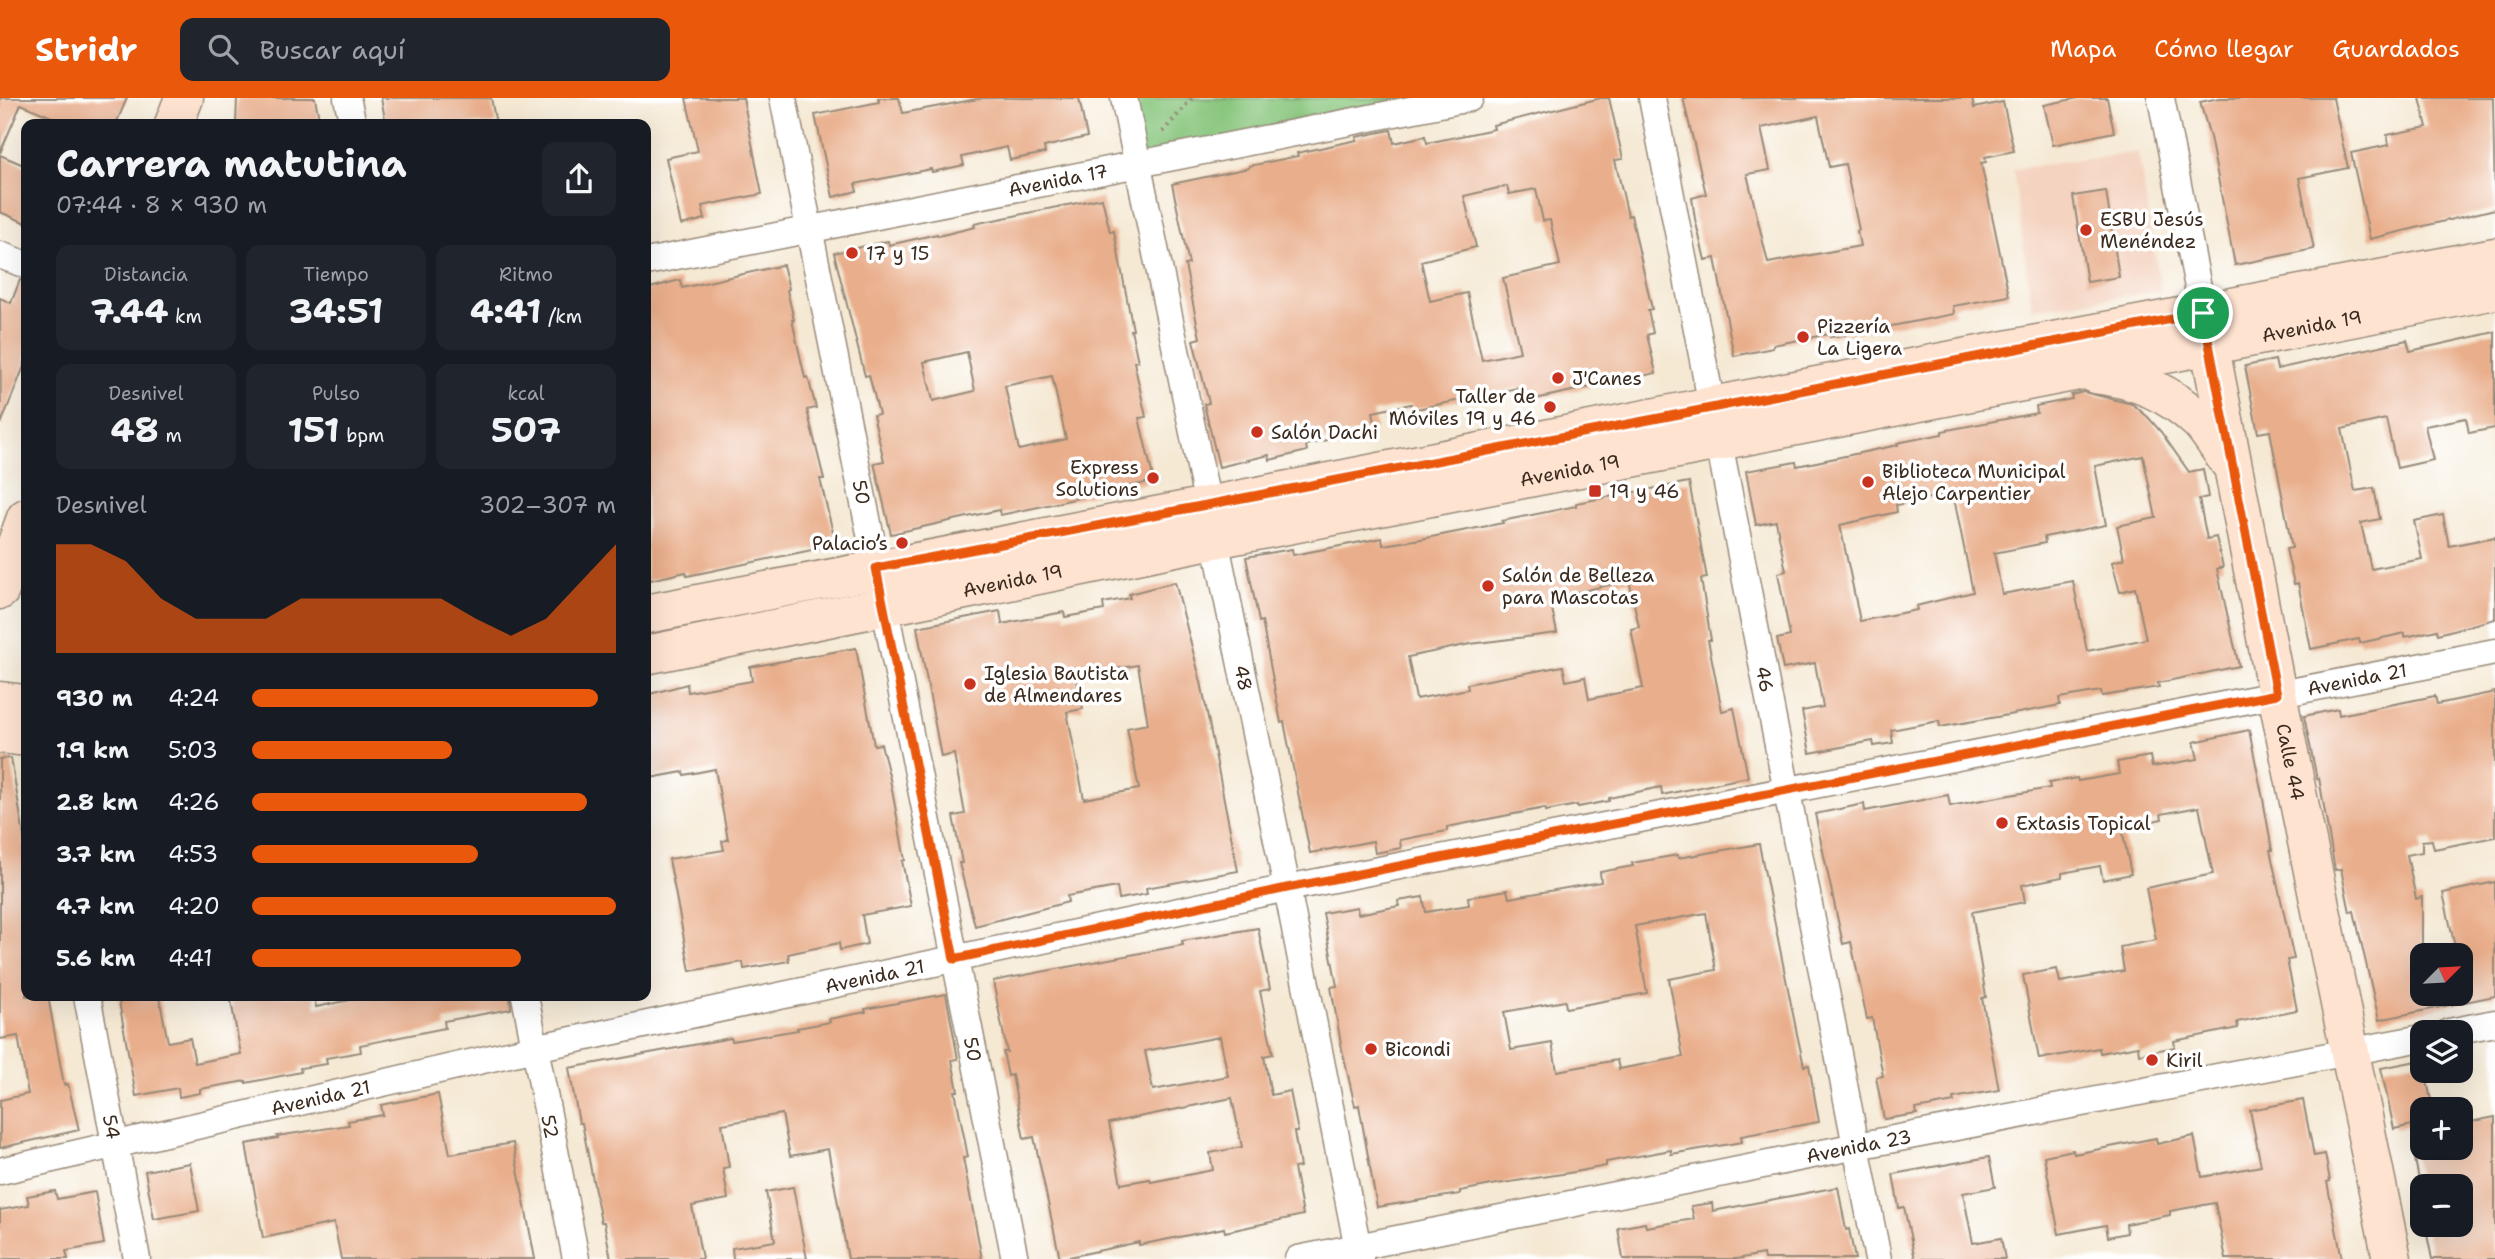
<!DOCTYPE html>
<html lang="es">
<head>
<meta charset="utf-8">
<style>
	:root { --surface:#171b24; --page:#20242c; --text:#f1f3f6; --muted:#9ea1a6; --accent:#ea580c }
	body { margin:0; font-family:"Shantell Sans",sans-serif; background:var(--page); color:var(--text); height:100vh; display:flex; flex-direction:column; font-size:26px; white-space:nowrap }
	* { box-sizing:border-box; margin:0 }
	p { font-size:23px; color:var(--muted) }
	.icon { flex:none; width:38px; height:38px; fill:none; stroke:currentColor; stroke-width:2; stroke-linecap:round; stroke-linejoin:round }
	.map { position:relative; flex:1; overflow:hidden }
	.side { position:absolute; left:21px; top:21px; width:630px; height:882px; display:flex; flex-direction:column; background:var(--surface); border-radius:14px; box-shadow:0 7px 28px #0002 }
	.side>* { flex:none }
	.needle { width:46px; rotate:66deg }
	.tools { position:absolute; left:2410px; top:845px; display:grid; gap:14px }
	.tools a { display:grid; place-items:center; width:63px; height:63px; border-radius:14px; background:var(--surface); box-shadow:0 7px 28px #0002; font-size:35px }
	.pin { position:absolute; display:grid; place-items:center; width:60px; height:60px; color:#fff; margin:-30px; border:4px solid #fff; border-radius:50%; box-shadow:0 2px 7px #0007 }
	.round { display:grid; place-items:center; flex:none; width:74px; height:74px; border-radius:14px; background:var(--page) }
	.head { display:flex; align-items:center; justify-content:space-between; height:119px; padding:0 35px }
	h1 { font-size:38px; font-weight:700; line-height:52px }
	.figures { display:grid; grid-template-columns:repeat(3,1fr); gap:10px; height:119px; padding:7px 35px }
	.figures div { display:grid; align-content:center; border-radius:14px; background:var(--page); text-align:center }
	.figures b { font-size:35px; font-weight:700 }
	.figures small { font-size:19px; font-weight:400 }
	.figures p { font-size:19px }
	.chart { height:196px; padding:14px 35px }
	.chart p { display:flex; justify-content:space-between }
	.chart svg { width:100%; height:126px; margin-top:7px; fill:var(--accent); opacity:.7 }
	ul { padding:0 35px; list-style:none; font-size:23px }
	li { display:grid; grid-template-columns:112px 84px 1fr; align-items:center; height:52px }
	li i { height:18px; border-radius:9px; background:var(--accent) }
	header { display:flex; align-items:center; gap:42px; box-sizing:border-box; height:98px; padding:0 35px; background:var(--accent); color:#fff }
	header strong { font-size:33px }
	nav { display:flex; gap:38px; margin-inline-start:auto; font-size:24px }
	.search { width:490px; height:63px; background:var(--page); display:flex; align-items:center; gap:18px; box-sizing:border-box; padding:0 24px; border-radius:14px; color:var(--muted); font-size:26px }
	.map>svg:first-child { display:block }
	.built { fill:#f4d3c0 }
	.green { fill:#87c57b; stroke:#61784c; stroke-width:2 }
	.building { fill:#e9ae8b; fill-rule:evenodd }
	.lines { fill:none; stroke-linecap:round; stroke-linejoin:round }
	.street-casing { stroke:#988a79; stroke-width:29 }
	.secondary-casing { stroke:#988a79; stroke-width:41 }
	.path { stroke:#988a79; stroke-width:4.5; stroke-dasharray:2 5; stroke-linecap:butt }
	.street { stroke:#fff; stroke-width:26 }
	.secondary { stroke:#fee3d1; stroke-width:38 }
	.route-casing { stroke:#fff; stroke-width:14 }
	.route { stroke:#ea580c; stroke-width:9 }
	.poi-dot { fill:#c8321e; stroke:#fff; stroke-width:2.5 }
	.labels { text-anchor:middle; stroke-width:7; stroke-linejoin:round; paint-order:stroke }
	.street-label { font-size:19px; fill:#3b2a1e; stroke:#fff }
	.poi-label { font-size:19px; fill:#3b2a1e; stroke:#fff; text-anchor:start }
</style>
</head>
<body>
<header>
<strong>Stridr</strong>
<div class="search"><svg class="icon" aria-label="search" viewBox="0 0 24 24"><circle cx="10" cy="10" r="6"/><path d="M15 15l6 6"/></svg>Buscar aquí</div>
<nav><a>Mapa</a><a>Cómo llegar</a><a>Guardados</a></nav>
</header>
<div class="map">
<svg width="2495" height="1161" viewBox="0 0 2495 1161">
	<rect width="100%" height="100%" fill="#fff"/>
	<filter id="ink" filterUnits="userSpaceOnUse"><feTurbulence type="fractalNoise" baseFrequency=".0143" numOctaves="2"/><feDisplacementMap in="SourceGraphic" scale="14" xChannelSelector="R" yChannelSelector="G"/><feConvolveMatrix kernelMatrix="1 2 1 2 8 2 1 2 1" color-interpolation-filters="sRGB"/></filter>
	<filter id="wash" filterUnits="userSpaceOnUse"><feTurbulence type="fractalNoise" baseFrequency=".00686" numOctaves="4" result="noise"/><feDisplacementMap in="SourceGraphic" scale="28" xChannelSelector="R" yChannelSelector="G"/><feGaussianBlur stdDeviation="1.57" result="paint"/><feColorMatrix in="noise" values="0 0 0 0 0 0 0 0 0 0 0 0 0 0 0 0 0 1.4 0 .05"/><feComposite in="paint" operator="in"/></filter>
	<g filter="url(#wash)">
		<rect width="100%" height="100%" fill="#f5e9d4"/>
		<polygon class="built" points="2138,54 2161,193 2032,211 2013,71"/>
		<polygon class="green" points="1124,0 1470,0 1137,66"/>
		<g id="blocks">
			<g class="building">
				<polygon points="0,0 127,0 116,26 68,26 21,6 0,55"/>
				<polygon points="237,0 315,0 320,26 236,26"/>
				<polygon points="381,0 491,0 496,26 386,26"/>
				<polygon points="686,0 743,0 762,96 702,108 705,121 681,127 666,60 698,53"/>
				<polygon points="878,0 899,0 903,15 983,0 1079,0 1087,39 1044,49 1045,55 1010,62 1007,49 962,59 964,67 932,74 931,71 855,86 857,93 833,99 815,17 879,4"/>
				<path d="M1601 0H1609L1623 61 1615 62 1628 118 1631 117 1652 211 1648 212 1653 235 1647 237 1656 275 1521 304 1518 290 1412 312 1411 306 1373 314 1376 330 1306 347 1307 353 1270 362 1269 357 1219 369 1204 306 1209 305 1193 242 1200 240 1185 167 1189 166 1172 86 1249 70V68L1298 58 1297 55 1357 42 1356 39 1391 32 1394 45 1425 38 1427 45 1494 31 1493 27ZM1507 88 1509 96 1536 91 1543 123 1550 122 1560 167 1503 180 1520 254 1482 262 1467 195 1430 203 1421 163 1476 149 1464 98Z"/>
				<path d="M1683 0H1972L1974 10 2003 4 2014 53 1985 59 1986 64 1981 65 2009 198 1953 208 1954 216 1876 231 1830 239 1829 236 1773 247V250L1734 258 1715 160 1705 162 1695 121 1692 100 1706 96ZM1818 18 1829 69 1845 66 1859 132 1857 133 1860 148 1768 165 1747 76 1770 72 1761 30Z"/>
				<polygon points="2078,0 2107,0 2114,34 2053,47 2044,7"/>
				<polygon points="2219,0 2333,0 2348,70 2299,80 2314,151 2235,167 2210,39 2200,4"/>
				<polygon points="2420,0 2493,0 2495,111 2370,141 2351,55 2389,47 2387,37 2427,29"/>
				<polygon points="0,57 26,68 26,125 0,114"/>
				<polygon points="2106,93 2119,179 2087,184 2073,98"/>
				<path d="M1102 100 1110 134 1114 133 1133 232H1131L1138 263 1134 264 1146 319 1139 320 1154 383 1034 410 1000 417 999 412 891 436 874 365 884 363 873 317 879 316 869 277 865 278 834 155 888 143 889 147 937 136 938 138 975 129 974 126ZM967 254 975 293 933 303 924 264ZM1052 278 1066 341 1019 352 1005 288Z"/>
				<polygon points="783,167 789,191 787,192 794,222 792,222 805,280 808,279 816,310 807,312 824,381 820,381 836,447 687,478 686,474 646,483 646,191 680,182 682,190"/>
				<polygon points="20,182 26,182 26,263 1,326 0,200 11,205"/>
				<polygon points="2495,234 2495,330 2469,335 2466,320 2425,328 2433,362 2397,370 2386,321 2342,331 2355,393 2374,390 2380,421 2361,425 2371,471 2422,461 2414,423 2443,417 2449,448 2495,439 2495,521 2438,536 2437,532 2405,539 2405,535 2360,545 2359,541 2311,551 2298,485 2294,486 2286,451 2292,450 2270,333 2258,335 2245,268 2275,262 2277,271 2407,242 2410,253"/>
				<path d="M2084 294 2132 306 2148 319 2161 334 2189 374 2203 371 2208 399 2199 401 2207 441 2216 439 2223 469 2217 471 2239 568 2158 585 2159 589 2102 598 2101 593 2059 600 2060 607 2008 617 1940 629 1939 623 1891 632 1893 645 1874 648 1873 643 1810 655 1802 613 1823 609 1815 565 1783 571 1777 541 1790 538 1778 475 1786 473 1776 423 1756 427 1746 373 1796 364 1797 368 1898 347 1897 345 1942 336V333L2037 315 2036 308 2072 301 2071 297ZM2143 358 2156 420 2117 428 2124 461 2112 464 2120 494 2135 490 2146 541 2087 553 2073 483 2002 496 1994 455 2045 445 2044 439 2106 427 2095 368ZM1953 395 1973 494 1916 508 1917 512 1860 523 1840 427 1897 414 1896 407Z"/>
				<path d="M1689 384 1707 480 1701 481 1711 542H1708L1722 613 1734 610 1748 679 1662 697 1661 689 1609 700V703L1578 709 1577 707 1546 713 1545 710 1447 729V733L1400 742 1401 750 1375 755 1373 743 1310 755 1284 624 1281 625 1262 523 1259 524 1246 459 1292 451 1293 457 1382 440 1383 447 1421 441 1503 425 1502 423 1576 408V405ZM1629 482 1639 529 1631 531 1643 590 1589 601 1585 579 1566 583 1563 568 1467 586 1468 591 1416 601 1408 559 1470 546 1557 535 1550 501Z"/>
				<path d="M1175 484 1201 584 1238 773 1146 790 1147 796 1119 801 1117 789 1067 798 1068 804 975 828 959 765H962L953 718 965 716 954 656 941 659 917 529 1000 513 1002 526 1064 514 1065 519 1104 512 1103 505 1130 500 1129 496ZM1138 567 1148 626 1127 630 1139 691 1084 701 1067 614 1083 611 1076 578Z"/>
				<polygon points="856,550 874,647 881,646 890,681 905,762 902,763 911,808 862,817 867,846 840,852 839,845 788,856 789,863 744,871 743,864 690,873 669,761 724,752 722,743 728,742 715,671 684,677 683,674 650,680 646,659 646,597 687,586 688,594 752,583 750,569"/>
				<polygon points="2495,594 2495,739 2434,751 2432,742 2422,743 2422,754 2407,757 2416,801 2422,799 2422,896 2459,896 2460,905 2379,922 2354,813 2350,814 2341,771 2335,772 2319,680 2317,681 2304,618 2338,611 2339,617 2435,598 2437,606"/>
				<polygon points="2249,632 2263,701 2272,752 2270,752 2294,861 2287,862 2297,912 2237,924 2238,930 2174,943 2175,949 2139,956 2138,948 2100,955 2099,950 2039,961 2023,877 2057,871 2060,884 2124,873 2120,849 2156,842 2146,790 2213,776 2199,709 2161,716 2162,721 2122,730 2131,776 2103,782 2100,768 2062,775 2062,779 2022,787 2025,804 1972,814 1986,899 1982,900 1999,992 1953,1000 1954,1004 1916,1011 1917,1016 1884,1021 1876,979 1883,978 1872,920 1867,921 1851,844 1843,846 1815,716 1864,706 1865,713 1948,697 1950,708 2004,698 2050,690 2049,685 2077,680 2078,683 2119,676 2117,664 2150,658 2152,669 2198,661 2194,644"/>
				<polygon points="11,660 26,751 26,898 48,898 64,987 68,986 79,1032 0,1050 0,1002 28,996 18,938 0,941 0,661"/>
				<path d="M1759 746 1797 936 1804 968 1809 967 1819 1024 1741 1038 1742 1044 1671 1056V1052L1606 1064V1068L1575 1074 1497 1086 1460 1093V1096L1377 1109 1359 1007 1355 1008 1342 951 1331 889 1337 888 1323 815 1357 809 1358 816 1399 808 1398 803 1423 799 1426 814 1469 807 1468 799 1507 792 1509 800 1601 784 1600 774 1633 768 1632 765 1678 757V760ZM1706 815 1716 872 1669 881 1683 959 1619 971 1617 962 1557 973 1552 945 1511 952 1504 914 1565 903 1566 910 1647 895 1635 828Z"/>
				<polygon points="2495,784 2495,898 2460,905 2460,858 2457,858 2443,795"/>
				<path d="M1258 830 1270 891 1260 893 1273 956 1264 958 1271 997 1290 993 1298 1034H1294L1300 1069 1294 1070 1303 1117 1225 1134 1224 1130 1139 1147V1144L1060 1161 1034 1039 1024 1041 1012 977 1008 978 1003 954H1007L993 883 1183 847 1182 843ZM1220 939 1228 978 1153 992 1145 953ZM1232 1000 1242 1049 1210 1055 1213 1072 1151 1084 1150 1081 1121 1086 1109 1025Z"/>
				<polygon points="946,896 958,961 952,962 958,993 955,993 968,1059 963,1060 982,1161 848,1161 828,1051 790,1058 782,1016 722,1026 729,1069 723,1070 728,1101 692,1108 702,1161 611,1161 604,1124 601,1124 582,1025 579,1025 569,970 731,940 732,943 798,932 797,930 830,924 829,921 866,914 865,911"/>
				<polygon points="118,898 159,898 168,944 190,940 195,965 241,956 230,898 314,898 316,909 355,901 355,898 510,898 511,911 444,923 445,930 360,947 361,954 326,960 327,966 300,970 301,974 246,985 246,983 200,991 200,995 179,999 178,990 136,998"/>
				<polygon points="2422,962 2422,973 2425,973 2433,1012 2422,1012 2422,1025 2394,1031 2381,970"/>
				<polygon points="438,996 450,1056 513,1045 535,1161 341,1161 334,1125 263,1140 246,1046 278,1040 277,1038 349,1027 348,1023 383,1017 381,1007"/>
				<polygon points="2303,1002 2314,1058 2325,1056 2330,1083 2327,1084 2342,1161 2226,1161 2215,1105 2170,1113 2170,1117 2126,1126 2127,1135 2108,1139 2106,1127 2059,1136 2044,1058 2073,1052 2074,1056 2156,1040 2157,1046 2194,1038 2202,1079 2261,1068 2250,1012"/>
				<polygon points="2495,1019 2495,1161 2432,1161 2425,1127 2460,1127 2460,1088 2420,1088 2413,1050 2460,1050 2460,1026"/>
				<polygon points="1989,1059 1995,1089 1963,1095 1973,1145 2001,1140 2005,1161 1915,1161 1904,1109 1899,1110 1893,1076"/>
				<polygon points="190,1065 199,1113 154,1121 145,1073"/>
				<polygon points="793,1089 807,1161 733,1161 732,1150 775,1143 766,1094"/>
				<polygon points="1838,1089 1846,1132 1849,1131 1855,1161 1764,1161 1763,1156 1737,1161 1623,1161 1618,1130 1645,1125 1646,1129 1694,1121 1691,1108 1712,1105 1713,1113"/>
				<polygon points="55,1093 57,1101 95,1094 104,1146 66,1153 68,1161 0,1161 0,1112 29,1107 27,1098"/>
			</g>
		</g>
	</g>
	<g filter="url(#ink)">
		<use href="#blocks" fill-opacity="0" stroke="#988a79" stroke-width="2"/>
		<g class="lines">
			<g class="street-casing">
				<g id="street">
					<polyline points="347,0 353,26"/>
					<path id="s1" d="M783 0 1015 1161"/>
					<path id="s2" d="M1124 0 1287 790 1360 1161"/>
					<path id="s3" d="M1652 0 1878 1161"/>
					<polyline points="2161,0 2203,215"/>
					<polyline points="0,157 26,167"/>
					<path id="s4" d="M646 164 1470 0"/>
					<path id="s5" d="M87 898 137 1161"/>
					<path id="s6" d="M525 898 576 1161"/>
					<polyline points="2449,934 2495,925"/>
					<path id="s7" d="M0 1073 535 950 1287 790 2495 554"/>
					<path id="s8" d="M1298 1161 1857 1048 2422 940"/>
				</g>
			</g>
			<g class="secondary-casing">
				<g id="secondary">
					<polyline points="174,26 184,0"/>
					<path id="s9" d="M2205 224 2277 596 2392 1161"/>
					<path d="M2095 276C2134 280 2170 295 2199 323 2210 334 2219 351 2229 364"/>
					<polyline points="0,492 26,420"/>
					<polyline points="646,516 1208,408 1712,308 2495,159"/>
					<path id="s10" d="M646 557 1215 441 2495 192"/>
					<polyline points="0,603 26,606"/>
					<polyline points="0,636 26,639"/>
				</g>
			</g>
			<polyline class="path" points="1163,34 1192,0"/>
			<use href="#street" class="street"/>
			<use href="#secondary" class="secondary"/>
		</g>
	</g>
	<g class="lines" filter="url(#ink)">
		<g class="route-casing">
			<path id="route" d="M2203 215 2277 596 1287 790 954 861 876 470C1319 388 1760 298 2203 215Z"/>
		</g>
		<use href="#route" class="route"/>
	</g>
	<g class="poi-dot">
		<circle cx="2086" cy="132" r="7"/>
		<circle cx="852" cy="155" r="7"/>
		<circle cx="1803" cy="239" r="7"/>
		<circle cx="1558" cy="280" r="7"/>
		<circle cx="1550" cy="309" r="7"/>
		<circle cx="1257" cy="334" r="7"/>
		<circle cx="1153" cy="380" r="7"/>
		<circle cx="1868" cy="384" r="7"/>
		<rect x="1588" y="386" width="14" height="14" rx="3.5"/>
		<circle cx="902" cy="445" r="7"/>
		<circle cx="1488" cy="488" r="7"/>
		<circle cx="970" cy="586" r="7"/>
		<circle cx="2002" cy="725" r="7"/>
		<circle cx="1371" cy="951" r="7"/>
		<circle cx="2152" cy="962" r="7"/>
	</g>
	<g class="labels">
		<g class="street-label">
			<text dy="7" stroke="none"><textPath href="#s4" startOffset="420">Avenida 17</textPath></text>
			<text dy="7" stroke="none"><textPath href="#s10" startOffset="1698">Avenida 19</textPath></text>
			<text dy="7" stroke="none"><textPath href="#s10" startOffset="942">Avenida 19</textPath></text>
			<text dy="7" stroke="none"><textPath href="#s1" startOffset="402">50</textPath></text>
			<text dy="7" stroke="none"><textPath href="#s10" startOffset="374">Avenida 19</textPath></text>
			<text dy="7" stroke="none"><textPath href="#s2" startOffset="592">48</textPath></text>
			<text dy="7" stroke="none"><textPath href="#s3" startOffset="592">46</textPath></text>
			<text dy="7" stroke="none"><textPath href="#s7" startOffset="2408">Avenida 21</textPath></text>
			<text dy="7" stroke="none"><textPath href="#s9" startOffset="448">Calle 44</textPath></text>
			<text dy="7" stroke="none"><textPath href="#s7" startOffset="896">Avenida 21</textPath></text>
			<text dy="7" stroke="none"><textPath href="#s1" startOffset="970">50</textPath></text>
			<text dy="7" stroke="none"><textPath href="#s7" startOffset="329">Avenida 21</textPath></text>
			<text dy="7" stroke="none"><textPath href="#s5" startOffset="133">54</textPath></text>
			<text dy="7" stroke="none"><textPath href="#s6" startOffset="133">52</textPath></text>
			<text dy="7" stroke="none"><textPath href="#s8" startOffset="572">Avenida 23</textPath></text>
		</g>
		<g class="poi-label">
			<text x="2100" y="128">ESBU Jesús<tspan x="2100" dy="22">Menéndez</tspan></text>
			<text x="866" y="162">17 y 15</text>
			<text x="1817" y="235">Pizzería<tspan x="1817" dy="22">La Ligera</tspan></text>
			<text x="1572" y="287">J'Canes</text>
			<text x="1536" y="305" text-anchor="end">Taller de<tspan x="1536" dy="22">Móviles 19 y 46</tspan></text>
			<text x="1271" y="341">Salón Dachi</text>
			<text x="1139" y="376" text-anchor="end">Express<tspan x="1139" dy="22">Solutions</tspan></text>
			<text x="1882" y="380">Biblioteca Municipal<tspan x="1882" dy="22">Alejo Carpentier</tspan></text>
			<text x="1609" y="400">19 y 46</text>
			<text x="888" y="452" text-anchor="end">Palacio’s</text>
			<text x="1502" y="484">Salón de Belleza<tspan x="1502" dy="22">para Mascotas</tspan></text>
			<text x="984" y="582">Iglesia Bautista<tspan x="984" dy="22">de Almendares</tspan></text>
			<text x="2016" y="732">Extasis Topical</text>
			<text x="1385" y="958">Bicondi</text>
			<text x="2166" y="969">Kiril</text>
		</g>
	</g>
</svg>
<div class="tools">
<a><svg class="needle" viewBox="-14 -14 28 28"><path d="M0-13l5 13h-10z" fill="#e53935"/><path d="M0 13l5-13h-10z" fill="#9ea1a6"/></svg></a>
<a><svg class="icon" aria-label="layers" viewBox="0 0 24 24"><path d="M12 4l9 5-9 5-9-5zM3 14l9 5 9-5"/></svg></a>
<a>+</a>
<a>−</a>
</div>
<div class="pin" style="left:2203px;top:215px;background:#1e9e55"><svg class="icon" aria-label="arrive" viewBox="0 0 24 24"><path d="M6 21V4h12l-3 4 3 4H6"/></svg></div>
<section class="side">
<div class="head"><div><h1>Carrera matutina</h1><p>07:44 · 8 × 930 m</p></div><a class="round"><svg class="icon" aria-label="share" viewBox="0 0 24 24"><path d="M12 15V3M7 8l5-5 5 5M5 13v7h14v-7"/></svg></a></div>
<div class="figures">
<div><p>Distancia</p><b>7.44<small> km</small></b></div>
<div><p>Tiempo</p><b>34:51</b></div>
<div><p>Ritmo</p><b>4:41<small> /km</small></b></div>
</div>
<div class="figures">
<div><p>Desnivel</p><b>48<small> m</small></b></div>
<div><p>Pulso</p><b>151<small> bpm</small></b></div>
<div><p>kcal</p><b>507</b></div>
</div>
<div class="chart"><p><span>Desnivel</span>302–307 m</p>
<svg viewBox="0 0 160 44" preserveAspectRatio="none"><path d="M0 44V6L10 6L20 12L30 25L40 32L50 32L60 32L70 25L80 25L90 25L100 25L110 25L120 32L130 38L140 32L150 19L160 6V44z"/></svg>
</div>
<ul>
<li><b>930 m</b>4:24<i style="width:95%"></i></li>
<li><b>1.9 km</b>5:03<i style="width:55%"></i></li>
<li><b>2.8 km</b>4:26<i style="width:92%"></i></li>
<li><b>3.7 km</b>4:53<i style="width:62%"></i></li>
<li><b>4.7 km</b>4:20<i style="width:100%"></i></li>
<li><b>5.6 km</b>4:41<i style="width:74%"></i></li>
</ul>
</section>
</div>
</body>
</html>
